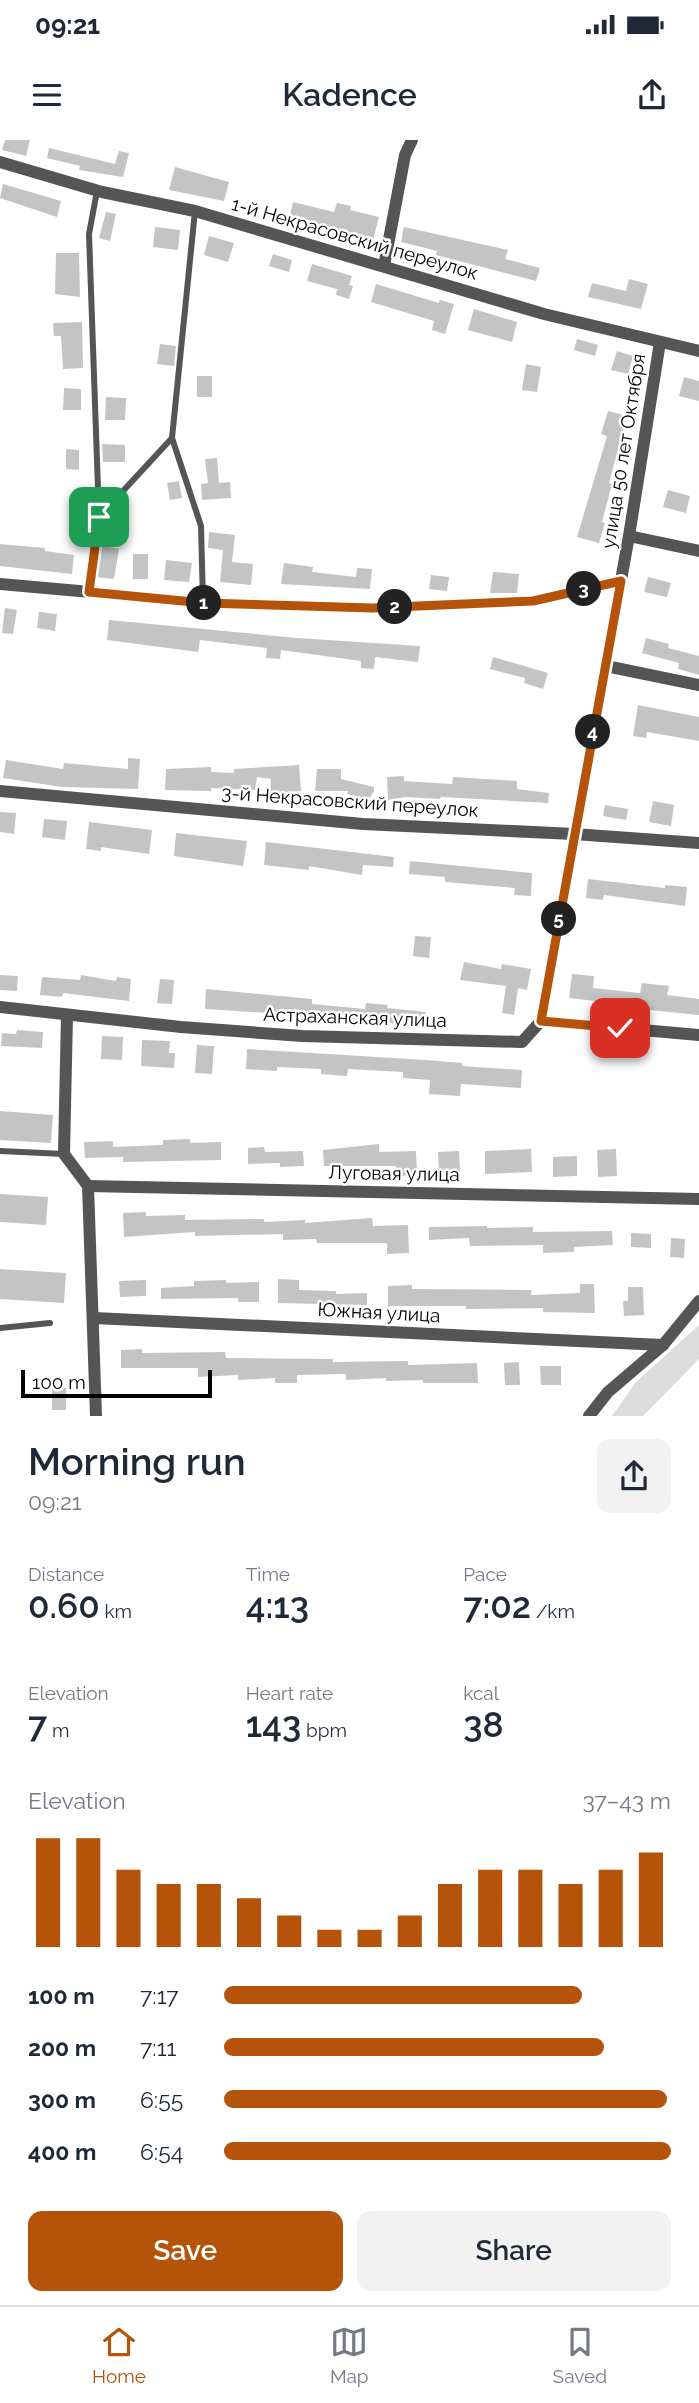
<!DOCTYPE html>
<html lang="en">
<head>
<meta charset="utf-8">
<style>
	:root { --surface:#fff; --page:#f2f2f3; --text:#1f2937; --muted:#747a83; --line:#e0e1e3; --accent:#b45309 }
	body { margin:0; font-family:Raleway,sans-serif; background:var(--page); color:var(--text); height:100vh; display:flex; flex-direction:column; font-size:26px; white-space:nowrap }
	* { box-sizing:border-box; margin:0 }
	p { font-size:23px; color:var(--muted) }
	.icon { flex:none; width:38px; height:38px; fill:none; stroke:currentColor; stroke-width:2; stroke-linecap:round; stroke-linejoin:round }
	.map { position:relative; height:1276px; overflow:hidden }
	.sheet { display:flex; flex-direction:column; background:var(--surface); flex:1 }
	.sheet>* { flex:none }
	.scale { position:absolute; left:21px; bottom:18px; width:191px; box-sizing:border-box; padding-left:7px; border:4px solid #000; border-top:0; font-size:19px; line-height:24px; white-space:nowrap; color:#000; -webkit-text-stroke:5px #fff; paint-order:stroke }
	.pin { position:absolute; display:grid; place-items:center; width:60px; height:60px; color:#fff; margin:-30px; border-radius:14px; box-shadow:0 4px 10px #0006 }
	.km { position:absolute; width:35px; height:35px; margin:-18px; border-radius:50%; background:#222; color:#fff; font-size:19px; line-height:35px; text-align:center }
	.round { display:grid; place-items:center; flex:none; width:74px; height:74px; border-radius:14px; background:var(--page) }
	.summary { display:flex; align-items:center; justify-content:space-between; height:119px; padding:0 28px }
	h1 { font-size:38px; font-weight:600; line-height:52px }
	.figures { display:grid; grid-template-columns:repeat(3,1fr); gap:10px; height:119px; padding:7px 28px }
	.figures div { display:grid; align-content:center }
	.figures b { font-size:35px; font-weight:600 }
	.figures small { font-size:19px; font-weight:400 }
	.figures p { font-size:19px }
	.chart { height:196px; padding:14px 28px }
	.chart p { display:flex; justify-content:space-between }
	.chart svg { width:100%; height:126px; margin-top:7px; stroke:var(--accent); stroke-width:6 }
	.cta { display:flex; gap:14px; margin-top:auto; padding:14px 28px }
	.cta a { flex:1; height:80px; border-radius:14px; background:var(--accent); color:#fff; font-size:28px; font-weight:600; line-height:80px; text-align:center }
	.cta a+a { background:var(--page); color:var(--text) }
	ul { padding:0 28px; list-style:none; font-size:23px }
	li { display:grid; grid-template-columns:112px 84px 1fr; align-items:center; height:52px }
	li i { height:18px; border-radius:9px; background:var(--accent) }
	.status { display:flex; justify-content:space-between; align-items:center; height:49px; padding:0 35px; background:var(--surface); direction:ltr }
	.status svg { height:19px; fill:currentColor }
	header { display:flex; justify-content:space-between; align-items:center; height:91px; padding:0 28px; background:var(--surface); font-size:32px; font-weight:600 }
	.menu { display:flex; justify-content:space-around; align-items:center; height:98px; border-top:2px solid var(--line); background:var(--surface); font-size:19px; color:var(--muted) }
	.menu a { display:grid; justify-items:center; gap:4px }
	.menu .selected { color:var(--accent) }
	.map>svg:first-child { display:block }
	.green { fill:#dcdcdc }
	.building { fill:#c4c4c4 }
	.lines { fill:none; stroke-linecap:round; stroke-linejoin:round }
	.lane { stroke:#555; stroke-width:6 }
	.street { stroke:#555; stroke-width:12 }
	.route-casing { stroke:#fff; stroke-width:14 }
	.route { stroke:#b45309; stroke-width:9 }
	.labels { text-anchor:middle; stroke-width:5; stroke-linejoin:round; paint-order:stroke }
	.street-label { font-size:19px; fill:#000; stroke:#fff }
</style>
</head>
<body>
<div class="status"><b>09:21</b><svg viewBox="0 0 49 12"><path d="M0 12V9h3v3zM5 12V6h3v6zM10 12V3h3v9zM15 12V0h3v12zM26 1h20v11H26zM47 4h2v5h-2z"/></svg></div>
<header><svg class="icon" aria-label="menu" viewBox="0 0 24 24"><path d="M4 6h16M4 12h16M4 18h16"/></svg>Kadence<svg class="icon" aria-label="share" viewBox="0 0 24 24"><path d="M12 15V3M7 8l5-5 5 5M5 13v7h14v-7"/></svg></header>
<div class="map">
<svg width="699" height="1276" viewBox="0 0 699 1276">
	<rect width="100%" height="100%" fill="#fff"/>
	<polygon class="green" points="699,1185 699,1219 643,1276 612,1276 636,1242"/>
	<g class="building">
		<polygon points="5,0 30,0 26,16 2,10"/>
		<polygon points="49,8 115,24 119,11 129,13 123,37 79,30 80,26 47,18"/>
		<polygon points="175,27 229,42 224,61 169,50"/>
		<polygon points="3,44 61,61 57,77 0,58"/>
		<polygon points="293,62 334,72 337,63 351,66 350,70 379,77 373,100 289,79"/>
		<polygon points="106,72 116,74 110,101 99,98"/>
		<polygon points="155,87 180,90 178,110 153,107"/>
		<polygon points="404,87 508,110 505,119 540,128 536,141 436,115 437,111 401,102"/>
		<polygon points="209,96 234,103 228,122 204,115"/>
		<polygon points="56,113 79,113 80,157 55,154"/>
		<polygon points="273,114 292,120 289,132 269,126"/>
		<polygon points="312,124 352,136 349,145 353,146 349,159 336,155 337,149 307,141"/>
		<polygon points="629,139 648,144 641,169 588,157 592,143 626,151"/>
		<polygon points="376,144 439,163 440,160 454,164 445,194 432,190 434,181 371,162"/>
		<polygon points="474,169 517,182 512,202 468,190"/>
		<polygon points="82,182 83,228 63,229 61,196 54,196 53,183"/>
		<polygon points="577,199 598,205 595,216 574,210"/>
		<polygon points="160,204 176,206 174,226 157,224"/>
		<polygon points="617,211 633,216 628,234 611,230"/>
		<polygon points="526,224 541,227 537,252 522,250"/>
		<rect x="197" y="236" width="15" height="21"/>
		<polygon points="684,237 699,241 699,261 679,256"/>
		<polygon points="64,248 81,249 81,270 63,270"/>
		<polygon points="106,257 126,258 125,280 105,280"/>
		<polygon points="608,271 627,276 609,343 612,344 602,382 605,383 599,403 577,397 607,296 601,294"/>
		<polygon points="102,304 125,305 125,322 103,322"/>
		<polygon points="66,309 79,310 79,330 66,329"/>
		<polygon points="217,318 219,343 230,342 231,358 202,360 201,344 208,343 205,319"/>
		<polygon points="179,341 182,358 170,360 167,343"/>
		<polygon points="668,350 690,356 686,373 663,367"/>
		<polygon points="209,392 235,395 232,422 253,424 251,445 220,442 223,410 208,408"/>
		<polygon points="0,404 45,408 45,411 74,415 72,434 0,426"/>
		<polygon points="102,406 119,409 114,439 97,437"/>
		<rect x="133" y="414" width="15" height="25"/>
		<polygon points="166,420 192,423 189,442 164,440"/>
		<polygon points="284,423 313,427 312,432 356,437 357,428 372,429 370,449 281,444"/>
		<polygon points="493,432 519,434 517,453 490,453"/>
		<polygon points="431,435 449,437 447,451 429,449"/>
		<polygon points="648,437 671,443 667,457 644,452"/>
		<polygon points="5,468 17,470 13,494 2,493"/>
		<polygon points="39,472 57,474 55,491 37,488"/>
		<polygon points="109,480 297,498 420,506 418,522 375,517 374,529 361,528 361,521 281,510 280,519 266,518 267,508 200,500 198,512 107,500"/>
		<polygon points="646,498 669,504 668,508 699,516 699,535 678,529 679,523 642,513"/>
		<polygon points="493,517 548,533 543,549 524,543 525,538 490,529"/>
		<polygon points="638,565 699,577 699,601 647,592 646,598 633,596"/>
		<polygon points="128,618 140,619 138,649 62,647 3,638 6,620 63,629 64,623 128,629"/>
		<polygon points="299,625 301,651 270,653 271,639 257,637 255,650 211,648 211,651 165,650 166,629 211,627 211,632 234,633 234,629"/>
		<polygon points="317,629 341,629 341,639 374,647 374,651 369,659 347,654 348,651 315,651"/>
		<polygon points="404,636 404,641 452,644 453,637 517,641 517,649 549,653 548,663 441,657 440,659 405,657 388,660 387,637"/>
		<polygon points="653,661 674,665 671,686 649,682"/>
		<polygon points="605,665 628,669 626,680 603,676"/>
		<polygon points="0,672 16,673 14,694 0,692"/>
		<polygon points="44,679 67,681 65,700 42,697"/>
		<polygon points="89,682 152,690 149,714 101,707 101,711 86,709"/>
		<polygon points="176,693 247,701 243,726 174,716"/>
		<polygon points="266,702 394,717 393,727 363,725 362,735 309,726 309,730 264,725"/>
		<polygon points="410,721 532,733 531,756 514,755 515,748 445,742 445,737 409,734"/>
		<polygon points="588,739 665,748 665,745 687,747 685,766 604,755 603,760 586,758"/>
		<polygon points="415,796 431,797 429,818 413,816"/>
		<polygon points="464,822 501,829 502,824 531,829 527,850 518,848 514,875 502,873 506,846 460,840"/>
		<polygon points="572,834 594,836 593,848 640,853 642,843 669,846 667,855 699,859 699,875 639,869 639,866 569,858"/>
		<polygon points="0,835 18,836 17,851 0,850"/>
		<polygon points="81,835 116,841 117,837 131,839 129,861 63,853 62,857 40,855 42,837 80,840"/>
		<polygon points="160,839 174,840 172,864 157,863"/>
		<polygon points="206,849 312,859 312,864 365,869 366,863 388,865 387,868 426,872 424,887 348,878 205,869"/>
		<polygon points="17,890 43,892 42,908 1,906 2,893 16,894"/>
		<polygon points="102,896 123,897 122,920 101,919"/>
		<polygon points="142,900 170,901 169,913 175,913 174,928 141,926"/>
		<polygon points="197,905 214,906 212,934 195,933"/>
		<polygon points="247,909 426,920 462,923 462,926 522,930 521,948 461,944 460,956 429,954 430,940 403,938 403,932 348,929 347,936 321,934 321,929 277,927 277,931 246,929"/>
		<polygon points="0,971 53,975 51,1003 0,1000"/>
		<polygon points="190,999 190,1003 221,1002 221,1020 123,1022 123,1017 85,1018 84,1002 113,1001 113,1007 163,1005 163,1000"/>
		<polygon points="379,1004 379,1012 416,1011 417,1035 397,1036 396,1026 324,1026 323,1010"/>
		<polygon points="264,1007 265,1012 303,1011 304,1026 280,1027 280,1023 248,1024 248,1008"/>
		<polygon points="531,1009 532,1032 485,1034 485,1011"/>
		<polygon points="616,1009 617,1036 598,1037 597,1010"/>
		<polygon points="459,1011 460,1033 439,1033 438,1012"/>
		<polygon points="577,1016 577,1036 553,1037 553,1017"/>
		<polygon points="0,1054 48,1057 46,1085 0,1082"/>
		<polygon points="146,1072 146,1076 185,1075 185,1080 264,1079 264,1082 305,1080 305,1083 372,1078 373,1086 408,1085 409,1113 387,1114 387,1103 317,1103 316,1099 283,1100 283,1094 195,1096 195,1092 124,1097 123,1073"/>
		<polygon points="487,1086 487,1088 533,1087 533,1092 612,1091 613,1105 574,1107 574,1112 543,1113 543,1105 470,1106 469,1098 429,1100 429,1087"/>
		<polygon points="631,1093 651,1094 651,1108 631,1107"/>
		<polygon points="671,1098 685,1099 684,1118 670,1117"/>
		<polygon points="0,1129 66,1133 64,1163 0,1159"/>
		<polygon points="278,1139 299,1140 299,1150 336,1151 336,1154 367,1153 367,1165 278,1163"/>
		<polygon points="146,1140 146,1156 120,1157 119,1141"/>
		<polygon points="226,1140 226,1143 259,1142 259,1162 238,1162 238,1158 161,1159 161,1148 194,1146 194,1141"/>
		<polygon points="580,1144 594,1144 595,1173 543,1172 543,1168 466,1169 466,1166 388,1166 388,1146 412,1145 412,1149 531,1150 531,1155 580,1153"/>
		<polygon points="628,1147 643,1147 644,1175 624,1176 623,1161 628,1161"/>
		<polygon points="142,1209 142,1213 225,1212 226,1218 333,1219 333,1222 408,1221 408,1225 477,1223 478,1243 423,1243 423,1240 386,1241 386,1238 346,1240 346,1234 297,1235 297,1243 275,1243 275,1238 238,1240 238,1235 198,1237 198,1228 121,1228 121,1210"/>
		<polygon points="519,1222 520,1245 505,1245 504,1223"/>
		<polygon points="540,1226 561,1226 561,1245 541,1245"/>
		<rect x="52" y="1248" width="14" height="22"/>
	</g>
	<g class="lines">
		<g class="lane">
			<polyline points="97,51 89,94 99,377"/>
			<polyline points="195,71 172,298 201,386 203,462"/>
			<polyline points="89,452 99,377 172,298"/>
			<polyline points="0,1011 64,1014"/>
			<polyline points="0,1188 50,1183"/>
		</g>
		<g class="street">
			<polyline points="0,22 102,52 195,71 544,174 699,211"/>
			<polyline points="384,126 405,15 412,0"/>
			<polyline points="629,396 699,411"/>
			<polyline points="0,444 203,462 372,468 532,461 621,441"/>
			<polyline points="606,526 699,545"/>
			<polyline points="0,651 363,684 574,694 699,703"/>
			<polyline points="0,867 181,887 302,896 522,902 541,881 699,895"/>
			<polyline points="67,875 64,1014 88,1046 96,1276"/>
			<polyline points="541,881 629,396 660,202"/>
			<polyline points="88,1046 699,1059"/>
			<polyline points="94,1178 663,1205"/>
			<polyline points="589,1276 608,1252 663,1205 699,1161"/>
		</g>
	</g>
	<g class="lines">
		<g class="route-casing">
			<polyline id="route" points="99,377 89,452 204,463 372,468 533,461 621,441 541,881 620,888"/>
		</g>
		<use href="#route" class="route"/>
	</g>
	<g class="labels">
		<g class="street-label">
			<text transform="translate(355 98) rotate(16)" y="7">1-й Некрасовский переулок</text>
			<text transform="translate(623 311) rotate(-81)" y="7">улица 50 лет Октября</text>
			<text transform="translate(350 661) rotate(4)" y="7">3-й Некрасовский переулок</text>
			<text transform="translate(355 877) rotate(2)" y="7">Астраханская улица</text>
			<text transform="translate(394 1033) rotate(1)" y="7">Луговая улица</text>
			<text transform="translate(379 1172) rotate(3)" y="7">Южная улица</text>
		</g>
	</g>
</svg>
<div class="scale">100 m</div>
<div class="pin" style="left:99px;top:377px;background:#1e9e55"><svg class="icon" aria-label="arrive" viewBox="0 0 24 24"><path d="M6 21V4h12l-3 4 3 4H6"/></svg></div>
<div class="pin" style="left:620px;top:888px;background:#d93025"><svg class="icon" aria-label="check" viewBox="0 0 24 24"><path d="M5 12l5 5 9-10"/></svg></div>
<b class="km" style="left:204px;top:463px">1</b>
<b class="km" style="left:395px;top:467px">2</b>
<b class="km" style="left:584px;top:449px">3</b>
<b class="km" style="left:593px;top:592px">4</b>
<b class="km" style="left:559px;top:779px">5</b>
</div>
<section class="sheet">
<div class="summary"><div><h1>Morning run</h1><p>09:21</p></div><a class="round"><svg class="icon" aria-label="share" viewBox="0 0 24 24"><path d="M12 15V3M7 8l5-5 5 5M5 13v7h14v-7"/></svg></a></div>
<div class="figures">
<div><p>Distance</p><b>0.60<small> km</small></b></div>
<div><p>Time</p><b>4:13</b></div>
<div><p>Pace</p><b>7:02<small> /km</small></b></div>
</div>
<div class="figures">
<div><p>Elevation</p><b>7<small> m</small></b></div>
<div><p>Heart rate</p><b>143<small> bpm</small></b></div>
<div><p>kcal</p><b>38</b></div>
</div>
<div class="chart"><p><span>Elevation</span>37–43 m</p>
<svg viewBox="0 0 160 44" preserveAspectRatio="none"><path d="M5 44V6M15 44V6M25 44V17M35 44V22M45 44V22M55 44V27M65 44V33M75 44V38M85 44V38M95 44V33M105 44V22M115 44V17M125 44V17M135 44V22M145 44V17M155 44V11"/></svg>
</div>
<ul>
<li><b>100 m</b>7:17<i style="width:80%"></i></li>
<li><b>200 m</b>7:11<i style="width:85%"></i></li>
<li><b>300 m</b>6:55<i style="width:99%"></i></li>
<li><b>400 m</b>6:54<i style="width:100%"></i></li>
</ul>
<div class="cta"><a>Save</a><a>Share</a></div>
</section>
<nav class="menu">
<a class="selected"><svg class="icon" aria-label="home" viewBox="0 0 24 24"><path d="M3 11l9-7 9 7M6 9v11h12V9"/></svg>Home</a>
<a><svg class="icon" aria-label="map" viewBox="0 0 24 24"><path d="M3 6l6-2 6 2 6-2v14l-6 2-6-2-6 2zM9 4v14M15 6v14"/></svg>Map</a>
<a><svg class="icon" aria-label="saved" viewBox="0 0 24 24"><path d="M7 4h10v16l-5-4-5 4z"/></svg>Saved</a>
</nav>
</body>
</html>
